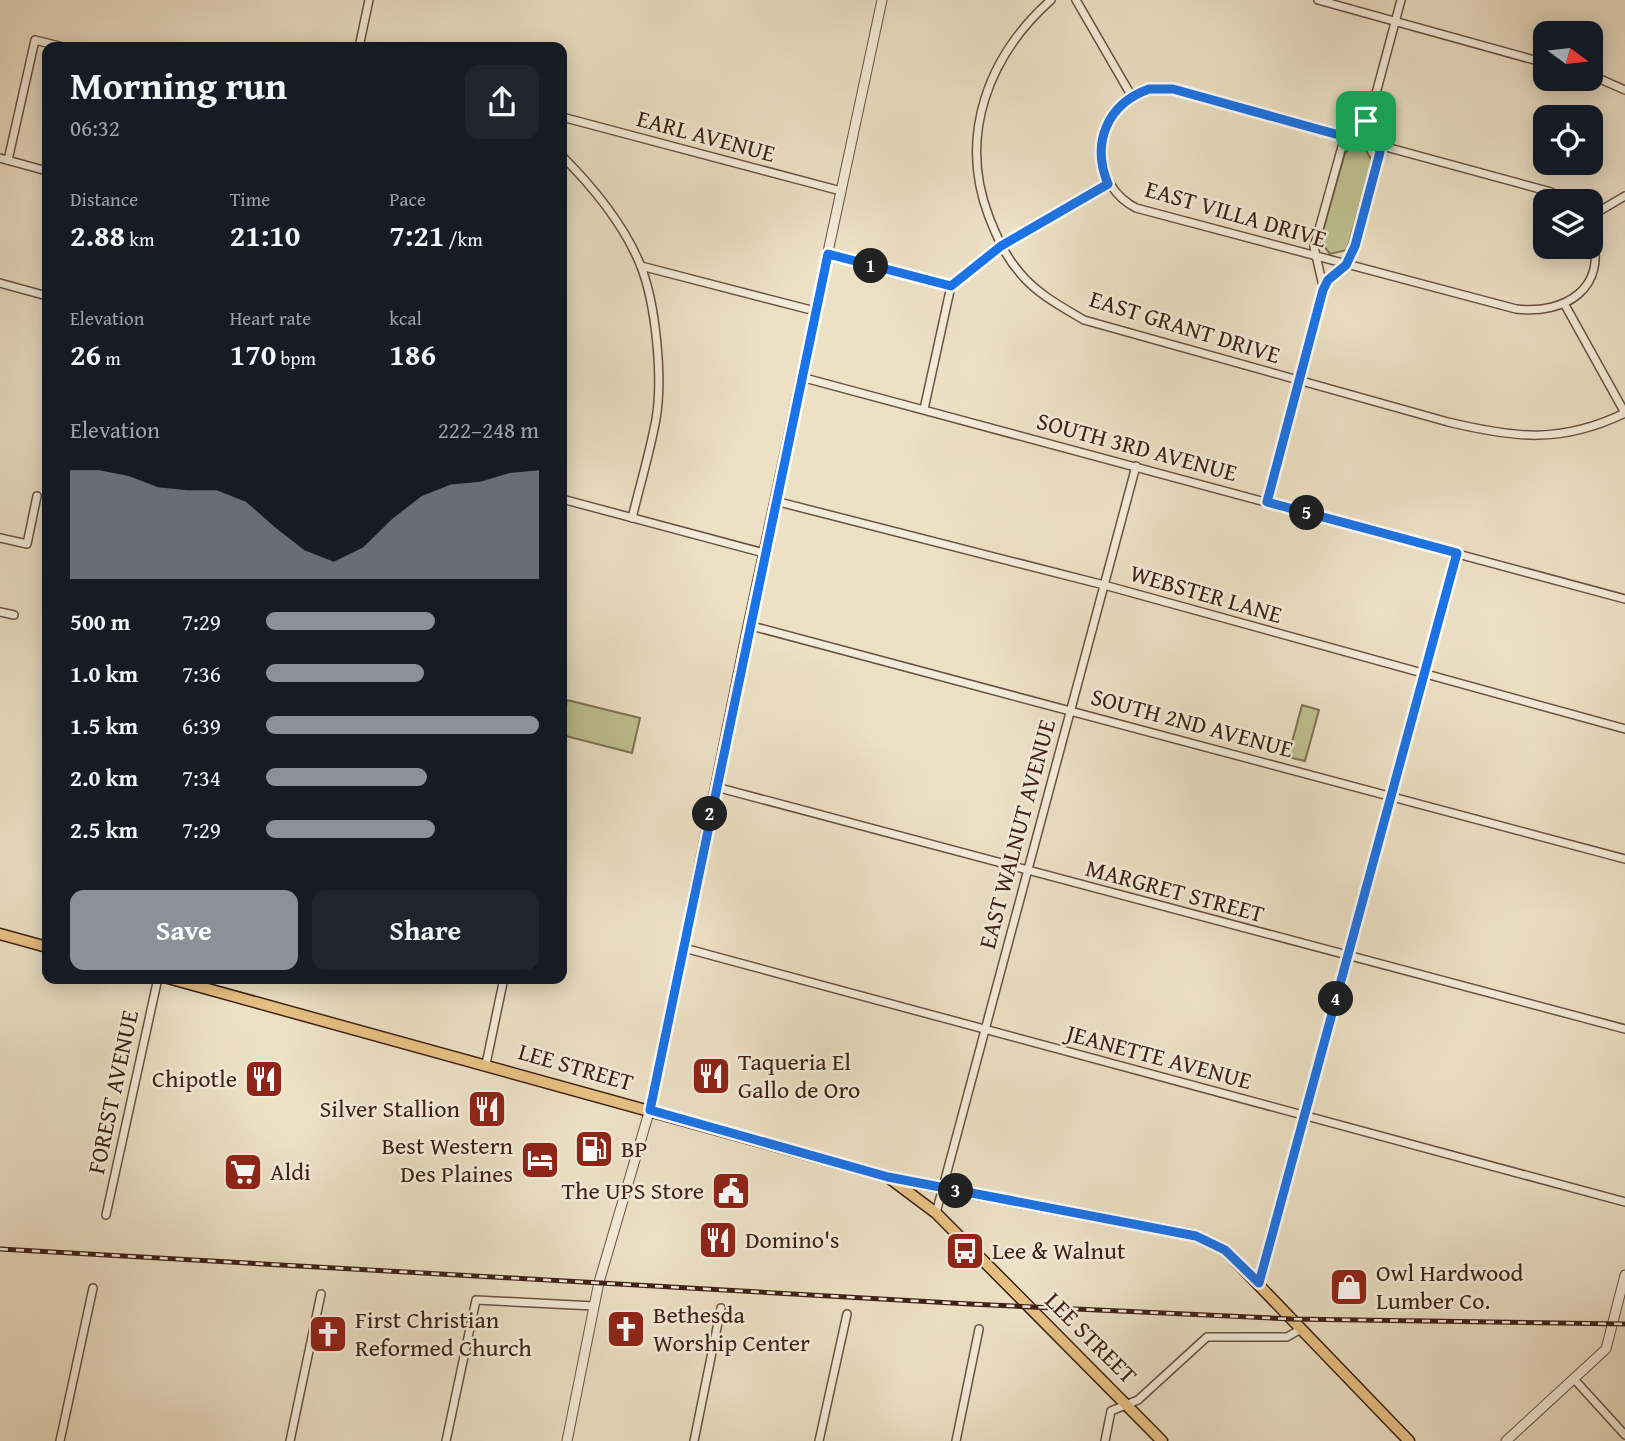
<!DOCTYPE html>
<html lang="en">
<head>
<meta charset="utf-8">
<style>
	:root { --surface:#171b24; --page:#20242c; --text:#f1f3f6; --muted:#9ea1a6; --accent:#8c9099 }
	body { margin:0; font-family:"Gentium Book Plus",serif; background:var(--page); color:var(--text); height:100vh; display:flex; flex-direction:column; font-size:26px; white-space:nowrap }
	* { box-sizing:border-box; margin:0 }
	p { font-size:23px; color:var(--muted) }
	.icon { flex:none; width:38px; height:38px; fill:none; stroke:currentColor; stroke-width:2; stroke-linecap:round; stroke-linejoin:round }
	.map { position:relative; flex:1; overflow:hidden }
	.sheet { position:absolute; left:42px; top:42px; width:525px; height:942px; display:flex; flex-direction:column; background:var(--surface); border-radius:14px; box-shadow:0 4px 18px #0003 }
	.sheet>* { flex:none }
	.needle { width:46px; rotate:105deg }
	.tools { position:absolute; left:1533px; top:21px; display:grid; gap:14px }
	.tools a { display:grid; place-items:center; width:70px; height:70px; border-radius:14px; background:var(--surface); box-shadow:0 4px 18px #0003; font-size:35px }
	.pin { position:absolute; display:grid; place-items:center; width:60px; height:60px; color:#fff; margin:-30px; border-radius:14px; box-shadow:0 4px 10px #0006 }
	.km { position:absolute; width:35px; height:35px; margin:-18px; border-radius:50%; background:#222; color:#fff; font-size:19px; line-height:35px; text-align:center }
	.round { display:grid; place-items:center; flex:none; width:74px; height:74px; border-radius:14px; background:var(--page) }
	.overview { display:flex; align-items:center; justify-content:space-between; height:119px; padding:0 28px }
	h1 { font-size:38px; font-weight:700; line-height:52px }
	.figures { display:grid; grid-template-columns:repeat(3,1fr); gap:10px; height:119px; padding:7px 28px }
	.figures div { display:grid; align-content:center }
	.figures b { font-size:30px; font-weight:700 }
	.figures small { font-size:19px; font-weight:400 }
	.figures p { font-size:19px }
	.chart { height:196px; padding:14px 28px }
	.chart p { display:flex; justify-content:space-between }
	.chart svg { width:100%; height:126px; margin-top:7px; fill:var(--accent); opacity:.7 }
	.primary-button { display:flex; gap:14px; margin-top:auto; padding:14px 28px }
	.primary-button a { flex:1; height:80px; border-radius:14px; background:var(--accent); color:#fff; font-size:28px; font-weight:700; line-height:80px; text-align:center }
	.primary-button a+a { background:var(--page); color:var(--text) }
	ul { padding:0 28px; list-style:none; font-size:23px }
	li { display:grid; grid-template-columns:112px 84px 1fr; align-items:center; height:52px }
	li i { height:18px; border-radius:9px; background:var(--accent) }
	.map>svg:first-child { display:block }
	.green { fill:#bec190; stroke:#7e7154; stroke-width:2 }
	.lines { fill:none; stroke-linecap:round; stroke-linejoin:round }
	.minor-casing { stroke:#695142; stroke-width:10 }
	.tertiary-casing { stroke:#695142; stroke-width:11 }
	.primary-casing { stroke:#3d2117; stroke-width:13 }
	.minor { stroke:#f3ebd9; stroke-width:7 }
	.tertiary { stroke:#f3ebd9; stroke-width:9 }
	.primary { stroke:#e6c082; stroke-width:10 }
	.rail-casing { stroke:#3d2117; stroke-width:5 }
	.rail { stroke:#f3ebd9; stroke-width:2.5; stroke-dasharray:8; stroke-linecap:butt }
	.route-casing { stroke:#fff; stroke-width:14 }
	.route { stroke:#1a73e8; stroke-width:9 }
	.labels { text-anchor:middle; stroke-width:5; stroke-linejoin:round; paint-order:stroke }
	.street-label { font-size:24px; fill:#3d2117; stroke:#f3ebd9 }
	.poi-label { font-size:24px; fill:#3d2117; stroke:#f3ebd9; text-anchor:start }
</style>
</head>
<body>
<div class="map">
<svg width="1625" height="1441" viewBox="0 0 1625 1441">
	<rect width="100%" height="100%" fill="#ece0c5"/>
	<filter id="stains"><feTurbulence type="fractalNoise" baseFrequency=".00286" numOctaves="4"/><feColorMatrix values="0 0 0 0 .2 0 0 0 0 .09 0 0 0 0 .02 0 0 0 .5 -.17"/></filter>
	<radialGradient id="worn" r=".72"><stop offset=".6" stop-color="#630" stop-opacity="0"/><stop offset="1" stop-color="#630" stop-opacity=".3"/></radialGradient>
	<g class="green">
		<polygon points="1364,147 1372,161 1347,250 1330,254 1320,241 1345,153 1351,148"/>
		<polygon points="567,700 640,718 632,753 562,735"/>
		<polygon points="1302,705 1319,710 1305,761 1288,757"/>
	</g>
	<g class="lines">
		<g class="minor-casing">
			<g id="minor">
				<path d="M1051 0C988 56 958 136 989 217 997 237 1005 256 1020 273 1037 294 1062 307 1084 320L1448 422C1515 438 1561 444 1625 413L1565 305"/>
				<polyline points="1076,0 1131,95"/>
				<polyline points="1318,0 1545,63"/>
				<polyline points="359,47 369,0"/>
				<polyline points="1591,75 1625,90"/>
				<polyline points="562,117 841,191"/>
				<path d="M562 156C593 187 623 223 640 264 656 303 663 378 656 419 650 452 640 485 632 518"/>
				<polyline points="0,158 47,171"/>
				<polyline points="8,160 35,40 63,47"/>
				<path d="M1567 201 1551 192 1173 89C1159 89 1143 88 1131 96 1088 123 1092 185 1136 208L1516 309C1565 315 1609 288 1591 233"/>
				<polyline points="1591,216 1625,196"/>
				<polyline points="828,254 951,286"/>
				<polyline points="641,266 815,311"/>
				<polyline points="0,283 47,296"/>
				<polyline points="951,286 1001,246 1108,184"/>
				<polyline points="1323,286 1314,247 1343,143 1371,112"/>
				<polyline points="801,377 1625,599"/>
				<polyline points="924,409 951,286"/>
				<polyline points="562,499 764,553"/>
				<polyline points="775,501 1104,585 1625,729"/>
				<polyline points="1267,502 1323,290 1328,280 1346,265 1355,246 1379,152 1371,112 1401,0"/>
				<polyline points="0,538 27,544 37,496"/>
				<polyline points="0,612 14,615"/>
				<polyline points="748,625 1625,859"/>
				<polyline points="716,787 1625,1029"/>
				<polyline points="684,948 1625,1202"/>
				<polyline points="486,1064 504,978"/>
				<polyline points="936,1213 1136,466"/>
				<polyline points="106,1215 158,978"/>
				<polyline points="1259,1283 1457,553"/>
				<polyline points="1574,1379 1625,1435"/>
				<polyline points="60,1441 93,1288"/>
				<polyline points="290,1441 321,1294"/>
				<polyline points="446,1441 476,1300 594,1306"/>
				<polyline points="694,1441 721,1308"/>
				<polyline points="819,1441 847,1314"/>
				<polyline points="956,1441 979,1329"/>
				<polyline points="1105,1441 1111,1411 1138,1400 1207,1337 1287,1337 1301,1329"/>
			</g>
		</g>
		<g class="tertiary-casing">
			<g id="tertiary">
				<polyline points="567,1441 599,1282 650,1109 748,625 882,0"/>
				<polyline points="1506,1441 1606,1349 1625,1275"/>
			</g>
		</g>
		<g class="primary-casing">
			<g id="primary">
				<polyline points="0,934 47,947"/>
				<polyline points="168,978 888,1177 936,1213 1162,1441"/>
				<polyline points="891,1178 1196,1236 1225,1250 1409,1441"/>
			</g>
		</g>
		<use href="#minor" class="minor"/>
		<use href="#tertiary" class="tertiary"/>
		<use href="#primary" class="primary"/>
		<g class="rail-casing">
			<polyline id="rail" points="0,1249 970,1304 1291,1319 1625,1324"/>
		</g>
		<use href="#rail" class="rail"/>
	</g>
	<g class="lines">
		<g class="route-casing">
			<path id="route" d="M1149 89H1173L1346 137 1361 126 1371 112 1380 152 1355 246 1346 265 1328 280 1323 290 1267 502 1457 553 1259 1283 1225 1250 1196 1236 888 1177 650 1110 828 254 951 286 1001 246 1108 184C1091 143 1107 104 1149 89Z"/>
		</g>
		<use href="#route" class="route"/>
	</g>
	<defs>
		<g id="restaurant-square" transform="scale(2.0125)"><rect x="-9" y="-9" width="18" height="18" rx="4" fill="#8f2418" stroke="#f3ebd9"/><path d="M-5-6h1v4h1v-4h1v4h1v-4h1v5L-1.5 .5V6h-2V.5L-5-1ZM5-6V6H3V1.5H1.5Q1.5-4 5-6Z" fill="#fff"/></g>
		<g id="fuel-square" transform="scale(2.0125)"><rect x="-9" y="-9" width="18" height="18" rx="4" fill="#8f2418" stroke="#f3ebd9"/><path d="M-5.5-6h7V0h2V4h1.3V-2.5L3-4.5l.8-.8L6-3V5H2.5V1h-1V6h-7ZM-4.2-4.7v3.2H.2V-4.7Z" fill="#fff"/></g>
		<g id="hotel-square" transform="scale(2.0125)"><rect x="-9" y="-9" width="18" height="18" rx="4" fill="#8f2418" stroke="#f3ebd9"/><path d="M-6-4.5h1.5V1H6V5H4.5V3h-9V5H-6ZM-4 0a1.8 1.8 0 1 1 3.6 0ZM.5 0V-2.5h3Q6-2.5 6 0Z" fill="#fff"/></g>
		<g id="supermarket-square" transform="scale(2.0125)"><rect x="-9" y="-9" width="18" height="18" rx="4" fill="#8f2418" stroke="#f3ebd9"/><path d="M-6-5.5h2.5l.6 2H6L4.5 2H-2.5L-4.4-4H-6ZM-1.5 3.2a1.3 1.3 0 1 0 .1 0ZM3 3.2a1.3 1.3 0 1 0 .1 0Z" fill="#fff"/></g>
		<g id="civic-square" transform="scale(2.0125)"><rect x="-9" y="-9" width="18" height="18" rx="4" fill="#8f2418" stroke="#f3ebd9"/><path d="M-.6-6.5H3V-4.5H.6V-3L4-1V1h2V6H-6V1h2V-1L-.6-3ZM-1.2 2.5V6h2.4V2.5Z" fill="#fff"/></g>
		<g id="bus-square" transform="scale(2.0125)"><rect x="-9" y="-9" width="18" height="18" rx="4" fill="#8f2418" stroke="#f3ebd9"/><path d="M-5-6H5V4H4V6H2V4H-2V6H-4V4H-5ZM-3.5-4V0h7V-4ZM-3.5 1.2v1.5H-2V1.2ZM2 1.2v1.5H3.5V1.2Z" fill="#fff"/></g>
		<g id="shop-square" transform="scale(2.0125)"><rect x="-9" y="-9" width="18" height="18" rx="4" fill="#8f2418" stroke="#f3ebd9"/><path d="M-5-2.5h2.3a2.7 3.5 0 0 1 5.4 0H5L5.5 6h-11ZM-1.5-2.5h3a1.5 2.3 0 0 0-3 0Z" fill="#fff"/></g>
		<g id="church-square" transform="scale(2.0125)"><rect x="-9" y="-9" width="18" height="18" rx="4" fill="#8f2418" stroke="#f3ebd9"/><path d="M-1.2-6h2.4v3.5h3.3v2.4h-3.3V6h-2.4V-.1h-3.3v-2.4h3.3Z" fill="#fff"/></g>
	</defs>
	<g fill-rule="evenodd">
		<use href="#restaurant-square" x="711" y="1076"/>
		<use href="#restaurant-square" x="264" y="1079"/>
		<use href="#restaurant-square" x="487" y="1109"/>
		<use href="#fuel-square" x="594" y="1149"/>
		<use href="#hotel-square" x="540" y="1160"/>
		<use href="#supermarket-square" x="243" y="1172"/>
		<use href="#civic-square" x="731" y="1191"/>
		<use href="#restaurant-square" x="718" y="1240"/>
		<use href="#bus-square" x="965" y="1251"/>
		<use href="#shop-square" x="1349" y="1287"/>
		<use href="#church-square" x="626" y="1329"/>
		<use href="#church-square" x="328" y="1334"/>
	</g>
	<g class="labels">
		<g class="street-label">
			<text transform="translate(706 136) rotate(15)" y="8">EARL AVENUE</text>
			<text transform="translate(1236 214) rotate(16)" y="8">EAST VILLA DRIVE</text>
			<text transform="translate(1185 327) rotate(17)" y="8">EAST GRANT DRIVE</text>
			<text transform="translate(1137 447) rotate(15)" y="8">SOUTH 3RD AVENUE</text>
			<text transform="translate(1206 594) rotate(16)" y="8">WEBSTER LANE</text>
			<text transform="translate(1192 723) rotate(15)" y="8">SOUTH 2ND AVENUE</text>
			<text transform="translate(1017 834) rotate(-75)" y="8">EAST WALNUT AVENUE</text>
			<text transform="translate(1175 891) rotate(15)" y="8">MARGRET STREET</text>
			<text transform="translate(1159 1057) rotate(15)" y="8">JEANETTE AVENUE</text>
			<text transform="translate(576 1067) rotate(16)" y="8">LEE STREET</text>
			<text transform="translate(113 1092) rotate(-78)" y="8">FOREST AVENUE</text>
			<text transform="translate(1091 1338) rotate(45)" y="8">LEE STREET</text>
		</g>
		<g class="poi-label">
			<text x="738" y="1070">Taqueria El<tspan x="738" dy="28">Gallo de Oro</tspan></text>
			<text x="237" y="1087" text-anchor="end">Chipotle</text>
			<text x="460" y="1117" text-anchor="end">Silver Stallion</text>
			<text x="513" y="1154" text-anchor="end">Best Western<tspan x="513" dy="28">Des Plaines</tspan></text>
			<text x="621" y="1157">BP</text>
			<text x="270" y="1180">Aldi</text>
			<text x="704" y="1199" text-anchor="end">The UPS Store</text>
			<text x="745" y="1248">Domino's</text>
			<text x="992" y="1259">Lee &amp; Walnut</text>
			<text x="1376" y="1281">Owl Hardwood<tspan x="1376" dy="28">Lumber Co.</tspan></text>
			<text x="653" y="1323">Bethesda<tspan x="653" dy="28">Worship Center</tspan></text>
			<text x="355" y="1328">First Christian<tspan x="355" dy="28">Reformed Church</tspan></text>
		</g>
	</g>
	<rect width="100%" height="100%" filter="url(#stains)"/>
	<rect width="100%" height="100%" fill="url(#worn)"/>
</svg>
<div class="tools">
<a><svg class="needle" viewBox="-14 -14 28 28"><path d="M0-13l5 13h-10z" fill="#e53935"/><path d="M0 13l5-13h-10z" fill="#9ea1a6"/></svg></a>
<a><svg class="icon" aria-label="locate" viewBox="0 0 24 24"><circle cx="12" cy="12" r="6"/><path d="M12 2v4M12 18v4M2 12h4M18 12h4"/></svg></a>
<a><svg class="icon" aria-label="layers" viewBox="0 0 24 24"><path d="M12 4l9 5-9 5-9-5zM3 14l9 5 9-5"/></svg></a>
</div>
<div class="pin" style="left:1366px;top:121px;background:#1e9e55"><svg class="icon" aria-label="arrive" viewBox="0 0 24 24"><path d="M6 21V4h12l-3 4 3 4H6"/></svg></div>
<b class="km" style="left:871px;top:266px">1</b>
<b class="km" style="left:710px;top:814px">2</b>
<b class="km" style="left:956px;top:1191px">3</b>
<b class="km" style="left:1336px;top:999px">4</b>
<b class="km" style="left:1307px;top:513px">5</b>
<section class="sheet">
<div class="overview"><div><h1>Morning run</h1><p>06:32</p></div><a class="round"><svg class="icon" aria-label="share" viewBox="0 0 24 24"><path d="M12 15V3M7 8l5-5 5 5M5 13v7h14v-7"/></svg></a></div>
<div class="figures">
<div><p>Distance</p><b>2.88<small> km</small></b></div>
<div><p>Time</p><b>21:10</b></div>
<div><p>Pace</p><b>7:21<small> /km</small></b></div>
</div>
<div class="figures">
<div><p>Elevation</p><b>26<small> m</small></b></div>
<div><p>Heart rate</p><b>170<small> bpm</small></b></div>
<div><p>kcal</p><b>186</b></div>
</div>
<div class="chart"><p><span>Elevation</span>222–248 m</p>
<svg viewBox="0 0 160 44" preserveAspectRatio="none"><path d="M0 44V6L10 6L20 8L30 12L40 13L50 13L60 17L70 26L80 34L90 38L100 33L110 23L120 15L130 11L140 10L150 7L160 6V44z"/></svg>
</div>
<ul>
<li><b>500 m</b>7:29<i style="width:62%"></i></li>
<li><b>1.0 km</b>7:36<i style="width:58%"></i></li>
<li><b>1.5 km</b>6:39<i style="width:100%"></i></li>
<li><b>2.0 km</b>7:34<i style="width:59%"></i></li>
<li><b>2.5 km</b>7:29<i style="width:62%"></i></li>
</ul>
<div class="primary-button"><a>Save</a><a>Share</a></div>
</section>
</div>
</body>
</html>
